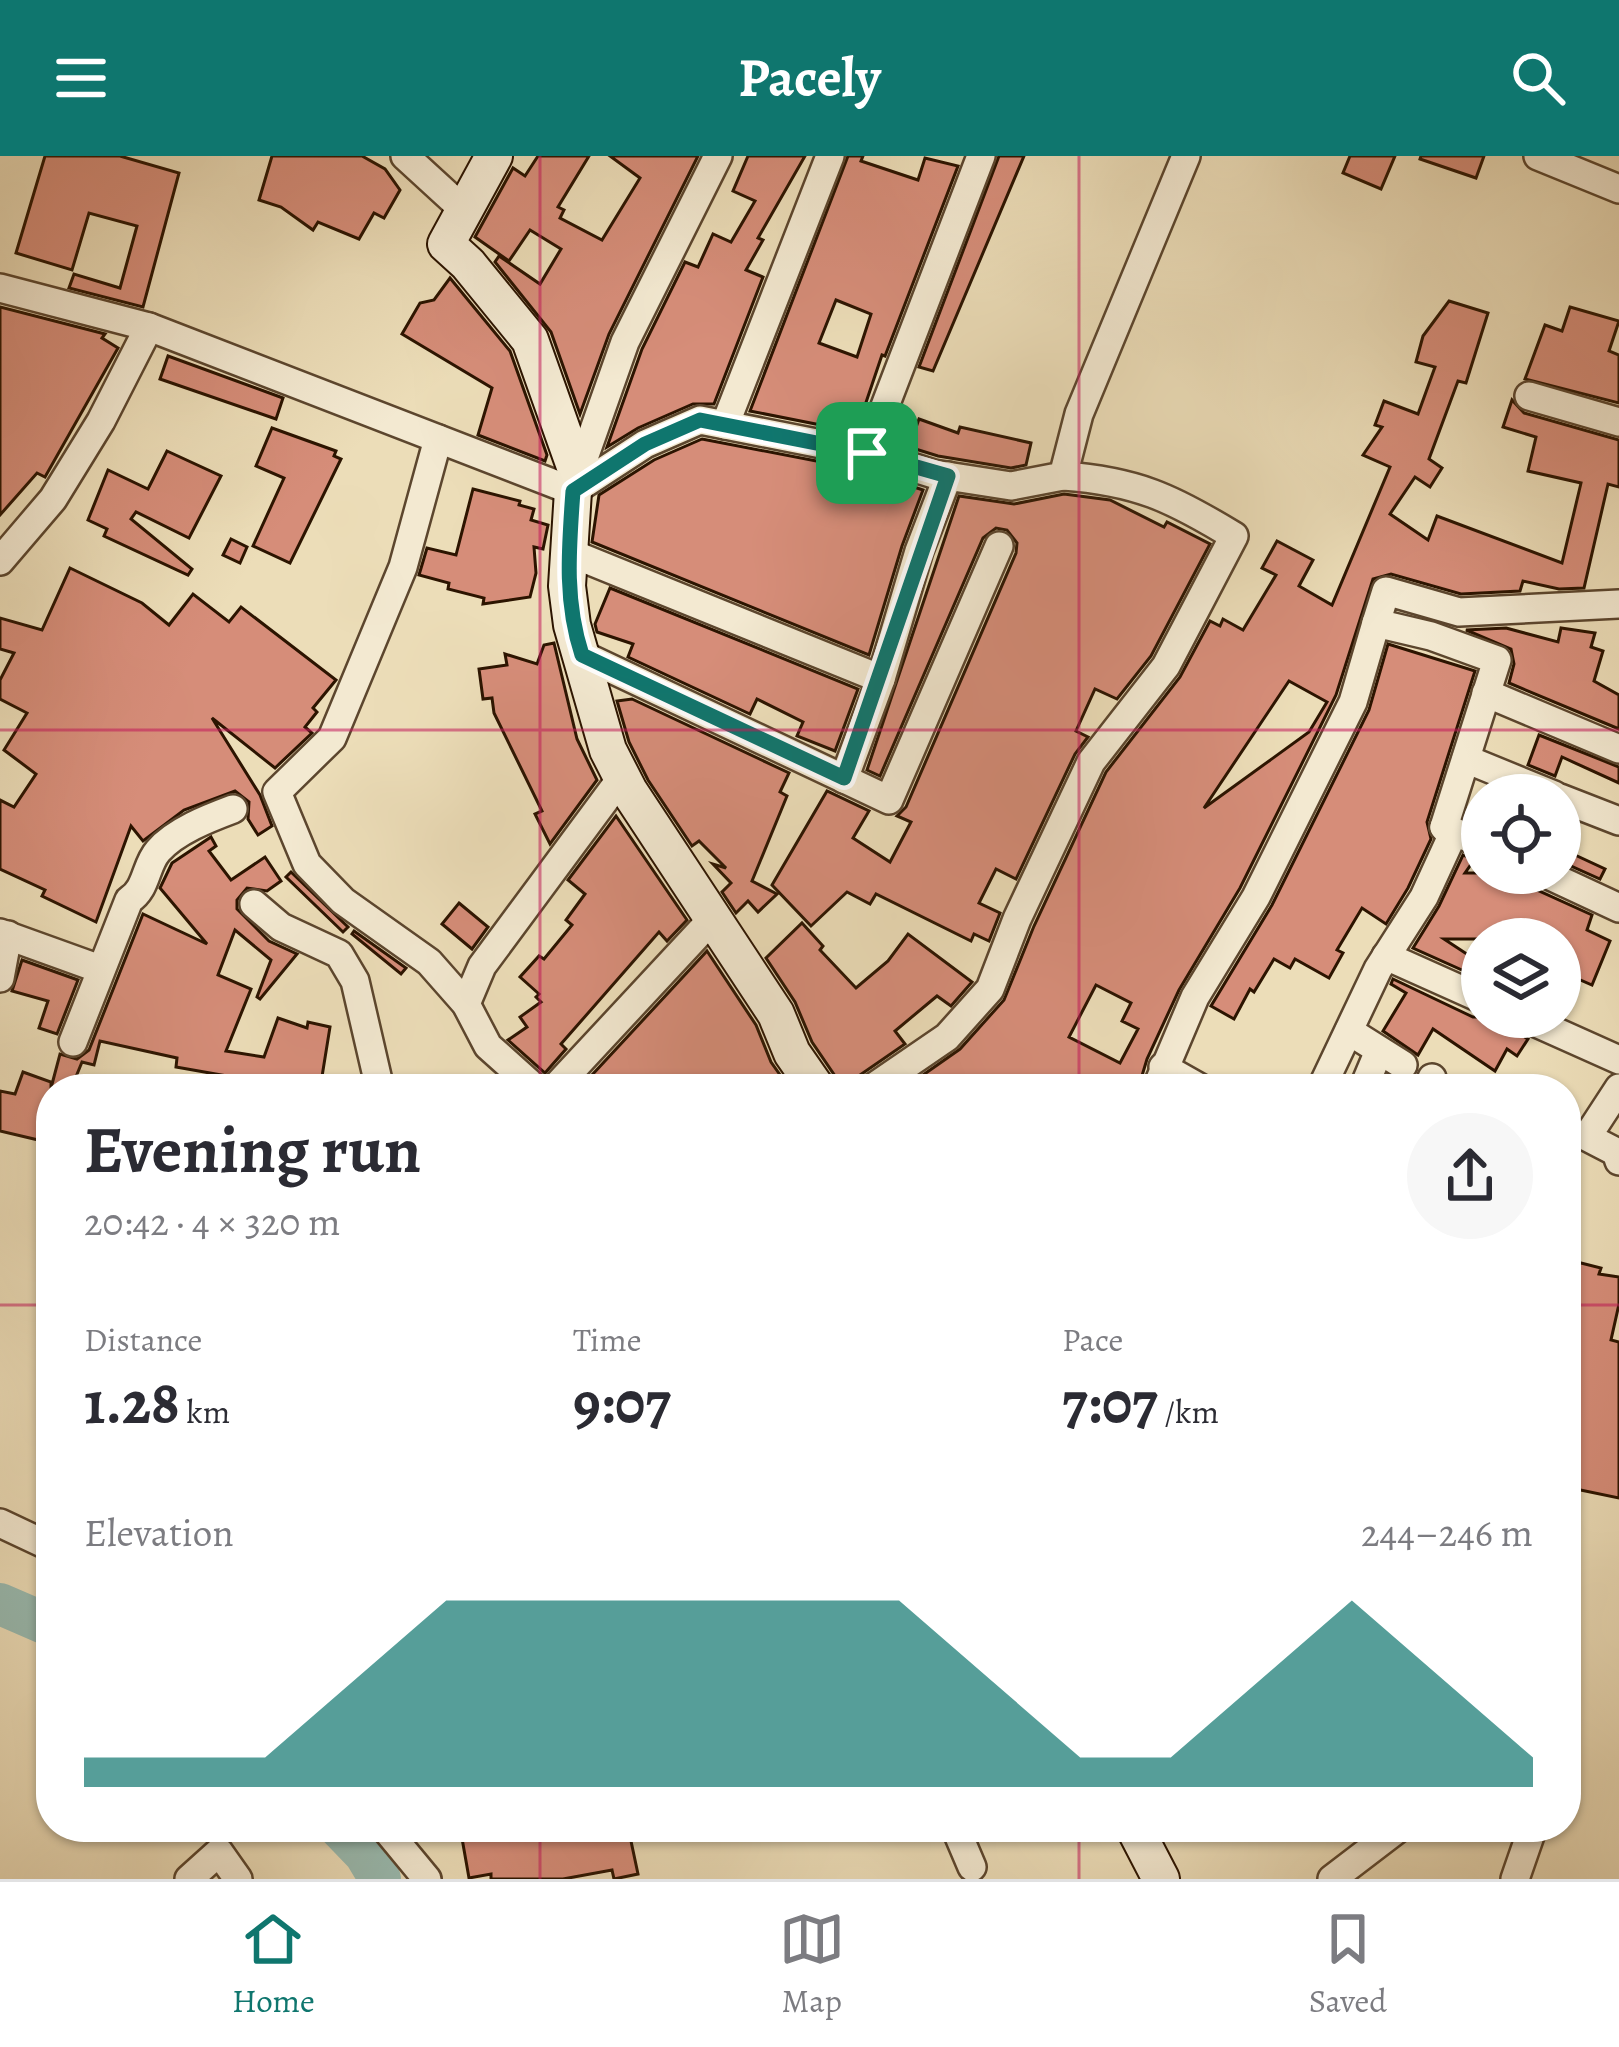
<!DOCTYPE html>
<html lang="en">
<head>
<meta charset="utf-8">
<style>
	:root { --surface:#fff; --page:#f7f7f7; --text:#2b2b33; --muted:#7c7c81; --line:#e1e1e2; --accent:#0f766e }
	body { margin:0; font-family:Alegreya,serif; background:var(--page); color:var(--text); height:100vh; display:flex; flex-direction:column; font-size:45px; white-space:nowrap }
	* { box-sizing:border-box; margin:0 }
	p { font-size:39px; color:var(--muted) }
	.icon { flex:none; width:66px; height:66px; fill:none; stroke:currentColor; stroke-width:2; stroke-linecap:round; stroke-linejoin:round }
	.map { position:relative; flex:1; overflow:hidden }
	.side { position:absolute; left:36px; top:918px; width:1545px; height:768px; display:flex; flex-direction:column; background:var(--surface); border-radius:48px; box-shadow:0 3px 9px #0004 }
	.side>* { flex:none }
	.buttons { position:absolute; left:1461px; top:618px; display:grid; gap:24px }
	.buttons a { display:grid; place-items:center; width:120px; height:120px; border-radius:50%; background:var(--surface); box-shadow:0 3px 9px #0004; font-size:60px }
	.pin { position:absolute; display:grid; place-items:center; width:102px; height:102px; color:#fff; margin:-51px; border-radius:24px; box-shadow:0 6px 18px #0006 }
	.round { display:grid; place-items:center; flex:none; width:126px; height:126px; border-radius:63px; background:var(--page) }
	.headline { display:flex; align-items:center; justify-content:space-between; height:204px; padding:0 48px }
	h1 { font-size:66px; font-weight:700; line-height:90px }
	.figures { display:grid; grid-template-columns:repeat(3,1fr); gap:18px; height:204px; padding:12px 48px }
	.figures div { display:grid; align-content:center }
	.figures b { font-size:60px; font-weight:700 }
	.figures small { font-size:33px; font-weight:400 }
	.figures p { font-size:33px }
	.chart { height:336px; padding:24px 48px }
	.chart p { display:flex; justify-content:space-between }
	.chart svg { width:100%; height:216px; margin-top:12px; fill:var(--accent); opacity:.7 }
	header { display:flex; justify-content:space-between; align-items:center; height:156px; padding:0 48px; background:var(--accent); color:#fff; font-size:54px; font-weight:700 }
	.tab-bar { display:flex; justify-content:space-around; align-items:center; height:168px; border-top:3px solid var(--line); background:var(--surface); font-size:33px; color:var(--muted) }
	.tab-bar a { display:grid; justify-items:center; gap:6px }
	.tab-bar .selected { color:var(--accent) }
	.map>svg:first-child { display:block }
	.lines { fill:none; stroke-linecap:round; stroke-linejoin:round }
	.river { stroke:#99bbb1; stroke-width:42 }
	.building { fill:#d68d79; stroke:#2c1400; stroke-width:3; fill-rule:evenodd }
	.street-casing { stroke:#5c462e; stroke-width:32 }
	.secondary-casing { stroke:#2c1400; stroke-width:40 }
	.street { stroke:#f3e9d1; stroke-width:27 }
	.secondary { stroke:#f3e9d1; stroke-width:36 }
	.route-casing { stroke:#fff; stroke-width:24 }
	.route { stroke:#0f766e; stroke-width:15 }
	.grid { fill:none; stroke:#c2185b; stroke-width:3; stroke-opacity:0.55 }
</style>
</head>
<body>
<header><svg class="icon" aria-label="menu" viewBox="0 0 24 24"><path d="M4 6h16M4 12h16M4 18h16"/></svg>Pacely<svg class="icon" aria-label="search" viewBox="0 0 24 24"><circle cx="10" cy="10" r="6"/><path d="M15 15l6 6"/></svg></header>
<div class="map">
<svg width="1619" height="1723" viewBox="0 0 1619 1723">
	<rect width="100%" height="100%" fill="#ecddb8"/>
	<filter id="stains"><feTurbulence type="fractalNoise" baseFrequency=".00167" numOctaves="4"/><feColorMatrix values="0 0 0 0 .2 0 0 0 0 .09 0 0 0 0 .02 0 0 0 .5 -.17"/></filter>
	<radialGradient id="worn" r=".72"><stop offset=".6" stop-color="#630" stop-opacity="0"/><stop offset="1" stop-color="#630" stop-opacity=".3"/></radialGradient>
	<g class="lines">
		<g class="river">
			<polyline points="0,1448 51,1470"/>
			<polyline points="339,1671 365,1698 380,1723"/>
		</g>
	</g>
	<g class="building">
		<polygon points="45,0 120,0 179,17 143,151 69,132 74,118 120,132 137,70 89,57 72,114 16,97"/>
		<polygon points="272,0 362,0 385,13 400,34 384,62 374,57 359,83 318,66 313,74 281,51 259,44"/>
		<polygon points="538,0 589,0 558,51 564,54 560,62 602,84 640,22 610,0 698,0 609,178 580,258 551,176 495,106 499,100 540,128 561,93 530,74 509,105 475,81 513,12 525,20"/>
		<polygon points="748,0 805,0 758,82 763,84 746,114 763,121 714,248 693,248 638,272 607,291 642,193 685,106 698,111 713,78 731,86 755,45 733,35"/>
		<path d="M848 0H863L861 5 918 24 925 2 958 10 885 200 882 199 856 276 750 255ZM836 144 871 158 857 201 819 187Z"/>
		<polygon points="999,0 1024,0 933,215 919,211"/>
		<polygon points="1350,0 1395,0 1381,33 1343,17"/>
		<polygon points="1421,0 1484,0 1476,22 1420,3"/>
		<polygon points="450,122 510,195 547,299 545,305 478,279 492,232 402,178 420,147 434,144"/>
		<path d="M1449 145 1488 157 1466 227 1458 225 1429 303 1442 312 1430 331 1415 321 1390 358 1428 384 1437 360 1562 407 1581 327 1528 315 1536 281 1503 271 1512 244 1524 257 1619 284V331L1608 328 1584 432 1559 433 1523 425 1520 435 1461 438 1391 418 1373 423 1336 539 1240 732 1179 834 1147 903 1138 933H903L960 893 1004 844 1034 770 1106 616 1180 521 1210 465 1220 470 1223 463 1243 474 1276 419 1262 412 1277 385 1313 404 1299 430 1332 449 1390 311 1363 299 1382 271 1375 269 1384 245 1418 258 1435 211 1416 206 1423 180ZM1289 525 1327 546 1309 576 1204 652ZM1096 829 1131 847 1122 865 1138 873 1120 907 1069 881Z"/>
		<polygon points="0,151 105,178 102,182 118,192 45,321 37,317 0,359"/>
		<polygon points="1570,151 1619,165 1609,195 1619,199 1619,247 1525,223 1545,169 1562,175"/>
		<polygon points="168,200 283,242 276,263 160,223"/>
		<polygon points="919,263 958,277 960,271 1031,287 1026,309 1011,312 938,300 909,291"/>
		<polygon points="272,272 336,295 334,300 341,303 290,407 253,390 284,322 256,310"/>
		<polygon points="702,283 863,314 923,334 902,390 869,499 592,386 599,339 654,304"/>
		<polygon points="167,295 221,320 189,382 136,356 131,363 192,413 188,419 104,380 107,373 88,364 108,314 148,333"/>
		<polygon points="473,333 520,345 519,349 534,353 531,364 548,369 543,393 534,391 536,417 530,441 483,448 484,442 448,433 449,427 419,419 427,392 456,399"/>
		<polygon points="1064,338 1110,344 1164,371 1167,366 1210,388 1151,500 1117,543 1095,533 1076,575 1088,581 1075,598 1016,723 996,713 979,747 1000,757 989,785 974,778 971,785 876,738 870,748 847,736 811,770 772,729 827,635 869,655 853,682 890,706 911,666 897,660 906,651 1016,397 1017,387 1007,374 996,372 983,382 880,620 867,614 959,340 1014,348"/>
		<polygon points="231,383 247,391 240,407 223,399"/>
		<polygon points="70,412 142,447 169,469 193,438 229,466 241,451 336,524 313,552 317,556 305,571 312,577 275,612 212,562 260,639 272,670 258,679 248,663 249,646 235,635 184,654 143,685 131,670 96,766 42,740 45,734 0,713 0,644 14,651 36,618 4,594 27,557 0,543 0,524 14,497 0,493 0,462 42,474"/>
		<polygon points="610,432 858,533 835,595 797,580 803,566 757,543 750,558 628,501 633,488 597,476 595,468"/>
		<polygon points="1506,472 1558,486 1561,472 1595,477 1591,491 1603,495 1594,525 1619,539 1619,573 1509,527 1514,508 1511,493 1466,474"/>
		<polygon points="554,487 577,583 597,624 550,688 535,658 542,655 494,557 492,542 483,543 479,513 507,509 505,498 537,508 544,489"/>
		<polygon points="1388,488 1475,515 1427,666 1431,683 1408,732 1386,768 1362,752 1337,794 1343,797 1329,822 1295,803 1290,812 1274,803 1254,836 1250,833 1234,863 1211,850 1272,749 1369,554"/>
		<polygon points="632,543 789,617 780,636 787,640 752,725 777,738 758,756 748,745 736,757 722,736 731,727 713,708 726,712 699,685 692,690 648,624 629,586 617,545"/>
		<polygon points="1539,579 1619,611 1619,627 1562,601 1555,620 1528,609"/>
		<polygon points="616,660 687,764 667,785 659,776 561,888 566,893 545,917 508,884 527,871 520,861 541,846 536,841 539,838 520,821 539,800 544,803 572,769 566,764 585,738 568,724"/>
		<polygon points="211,681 216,690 209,695 231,724 265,701 281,725 267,735 247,732 237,744 237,753 269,785 297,798 260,843 257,841 271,804 235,774 218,819 251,833 226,895 264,901 278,862 307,872 308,866 330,871 320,933 225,933 227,920 176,911 177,902 100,885 94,909 82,906 71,933 51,933 51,987 0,975 0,935 15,938 23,916 51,926 51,932 60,898 77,903 89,894 143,758 207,788 160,732 172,707"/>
		<polygon points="1560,692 1605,713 1600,723 1560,705"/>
		<polygon points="1463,699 1474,704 1465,717 1526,717 1535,733 1592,759 1587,774 1610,785 1592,829 1560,815 1560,783 1444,783 1482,808 1482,823 1413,792 1439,750"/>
		<polygon points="291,716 348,771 343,776 286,721"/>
		<polygon points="459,747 488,771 472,793 442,768"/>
		<polygon points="802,767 823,790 820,794 856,832 888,805 908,778 972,826 951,850 937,840 895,875 905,888 860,919 853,933 839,933 835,920 812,886 795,846 766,802"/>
		<polygon points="354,775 406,812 401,818 352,778"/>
		<polygon points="707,795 756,869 771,906 790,933 579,933"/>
		<polygon points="22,804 78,824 57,878 39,872 48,845 12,835"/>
		<polygon points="1393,823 1473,861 1505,861 1509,872 1528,883 1517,900 1507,893 1495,915 1433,873 1418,899 1383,875 1406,837 1391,828"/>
		<polygon points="1577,1106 1601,1112 1599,1118 1619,1121 1619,1148 1611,1184 1619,1186 1619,1342 1566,1331 1566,1129 1572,1131"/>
		<polygon points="460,1671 628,1671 638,1718 614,1723 612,1714 563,1723 491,1723 491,1718 469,1722"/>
	</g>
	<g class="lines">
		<g class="street-casing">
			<g id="street">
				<polyline points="405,0 465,55"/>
				<polyline points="1538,0 1619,33"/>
				<polyline points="0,132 149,171 573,335 645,288 700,264 867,297 934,318 1011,330 1063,320 1079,258 1186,0"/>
				<polyline points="1529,240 1619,266"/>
				<polyline points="725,269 830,0"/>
				<polyline points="438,283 403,411 332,582 277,636 307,708 343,745 429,806 466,848 488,890 536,933"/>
				<polyline points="867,297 981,0"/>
				<polyline points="578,319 625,186 718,0"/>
				<polyline points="568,396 881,523 919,395 948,320"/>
				<polyline points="0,405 53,343 101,265 149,171"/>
				<polyline points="1376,467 1386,435 1459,456 1619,448"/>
				<polyline points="582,499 889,644 999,390"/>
				<polyline points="1486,537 1619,593"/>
				<polyline points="1466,603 1554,639"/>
				<polyline points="844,623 881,523"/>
				<polyline points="1560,642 1619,665"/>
				<polyline points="1444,671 1482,688"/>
				<polyline points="1544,717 1619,752"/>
				<polyline points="254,748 281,771 339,798 355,825 380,933"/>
				<polyline points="0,777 100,813"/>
				<polyline points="1386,800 1482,843"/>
				<polyline points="0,822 8,779"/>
				<polyline points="466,848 482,810 622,621"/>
				<polyline points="1523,861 1619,904"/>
				<polyline points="1349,875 1403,909"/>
				<path d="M73 886 129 744C147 733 145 710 158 695 175 675 209 662 233 653"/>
				<polyline points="1163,911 1202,933"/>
				<polyline points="1619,932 1587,981 1616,996 1619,1005"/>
				<polyline points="554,933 714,761"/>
				<path d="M871 933 947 881 990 833 1017 763 1091 606 1166 510 1234 380C1172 342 1136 325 1063 320"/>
				<polyline points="1156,933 1195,841 1256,741 1353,546 1376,467 1431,480 1497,504 1444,671 1452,680 1424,741 1378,813 1321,933"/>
				<polyline points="1363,933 1379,895"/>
				<polyline points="1428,933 1432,922"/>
				<polyline points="0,1367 51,1391"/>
				<polyline points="384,1671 427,1723"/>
				<polyline points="955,1671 972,1711"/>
				<polyline points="189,1723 219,1696 238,1723"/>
				<polyline points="1332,1723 1400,1671"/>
				<polyline points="1515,1723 1533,1671"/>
			</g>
		</g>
		<g class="secondary-casing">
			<g id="secondary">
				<polyline points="494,0 446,88 468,108 530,184 578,319 573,335 567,430 572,469 608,594 629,635 776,858 792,897 817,933"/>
				<polyline points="1134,1671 1161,1723"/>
			</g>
		</g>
		<use href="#street" class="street"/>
		<use href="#secondary" class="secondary"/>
	</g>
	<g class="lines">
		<g class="route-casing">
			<path id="route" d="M700 264 867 297 948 320 844 622 582 499C564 444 569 392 573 335L645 288Z"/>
		</g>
		<use href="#route" class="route"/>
	</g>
	<path class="grid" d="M540 0V933M1079 0V933M0 574H1619M0 1149H51M1566 1149H1619M540 1671V1723M1079 1671V1723"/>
	<rect width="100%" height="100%" filter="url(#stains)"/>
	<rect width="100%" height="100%" fill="url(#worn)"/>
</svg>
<div class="buttons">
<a><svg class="icon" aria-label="locate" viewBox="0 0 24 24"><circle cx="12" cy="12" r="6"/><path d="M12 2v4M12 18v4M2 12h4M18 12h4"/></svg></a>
<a><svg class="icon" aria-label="layers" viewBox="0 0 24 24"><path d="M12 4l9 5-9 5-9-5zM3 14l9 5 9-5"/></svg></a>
</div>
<div class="pin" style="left:867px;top:297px;background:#1e9e55"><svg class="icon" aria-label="arrive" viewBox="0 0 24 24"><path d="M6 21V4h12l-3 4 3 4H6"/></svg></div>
<section class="side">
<div class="headline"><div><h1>Evening run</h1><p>20:42 · 4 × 320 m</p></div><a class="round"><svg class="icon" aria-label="share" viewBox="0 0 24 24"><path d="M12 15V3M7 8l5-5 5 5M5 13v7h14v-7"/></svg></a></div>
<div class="figures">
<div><p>Distance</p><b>1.28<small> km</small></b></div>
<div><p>Time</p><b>9:07</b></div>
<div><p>Pace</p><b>7:07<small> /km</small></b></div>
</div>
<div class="chart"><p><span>Elevation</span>244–246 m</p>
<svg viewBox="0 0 160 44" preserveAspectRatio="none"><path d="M0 44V38L10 38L20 38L30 22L40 6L50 6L60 6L70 6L80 6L90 6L100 22L110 38L120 38L130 22L140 6L150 22L160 38V44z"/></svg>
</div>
</section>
</div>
<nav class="tab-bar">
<a class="selected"><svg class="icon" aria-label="home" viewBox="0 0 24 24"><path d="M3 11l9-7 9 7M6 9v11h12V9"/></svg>Home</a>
<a><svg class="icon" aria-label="map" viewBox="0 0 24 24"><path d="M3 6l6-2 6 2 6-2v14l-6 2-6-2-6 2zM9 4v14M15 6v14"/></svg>Map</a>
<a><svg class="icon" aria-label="saved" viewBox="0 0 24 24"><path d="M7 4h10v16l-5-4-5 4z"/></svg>Saved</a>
</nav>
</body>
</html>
